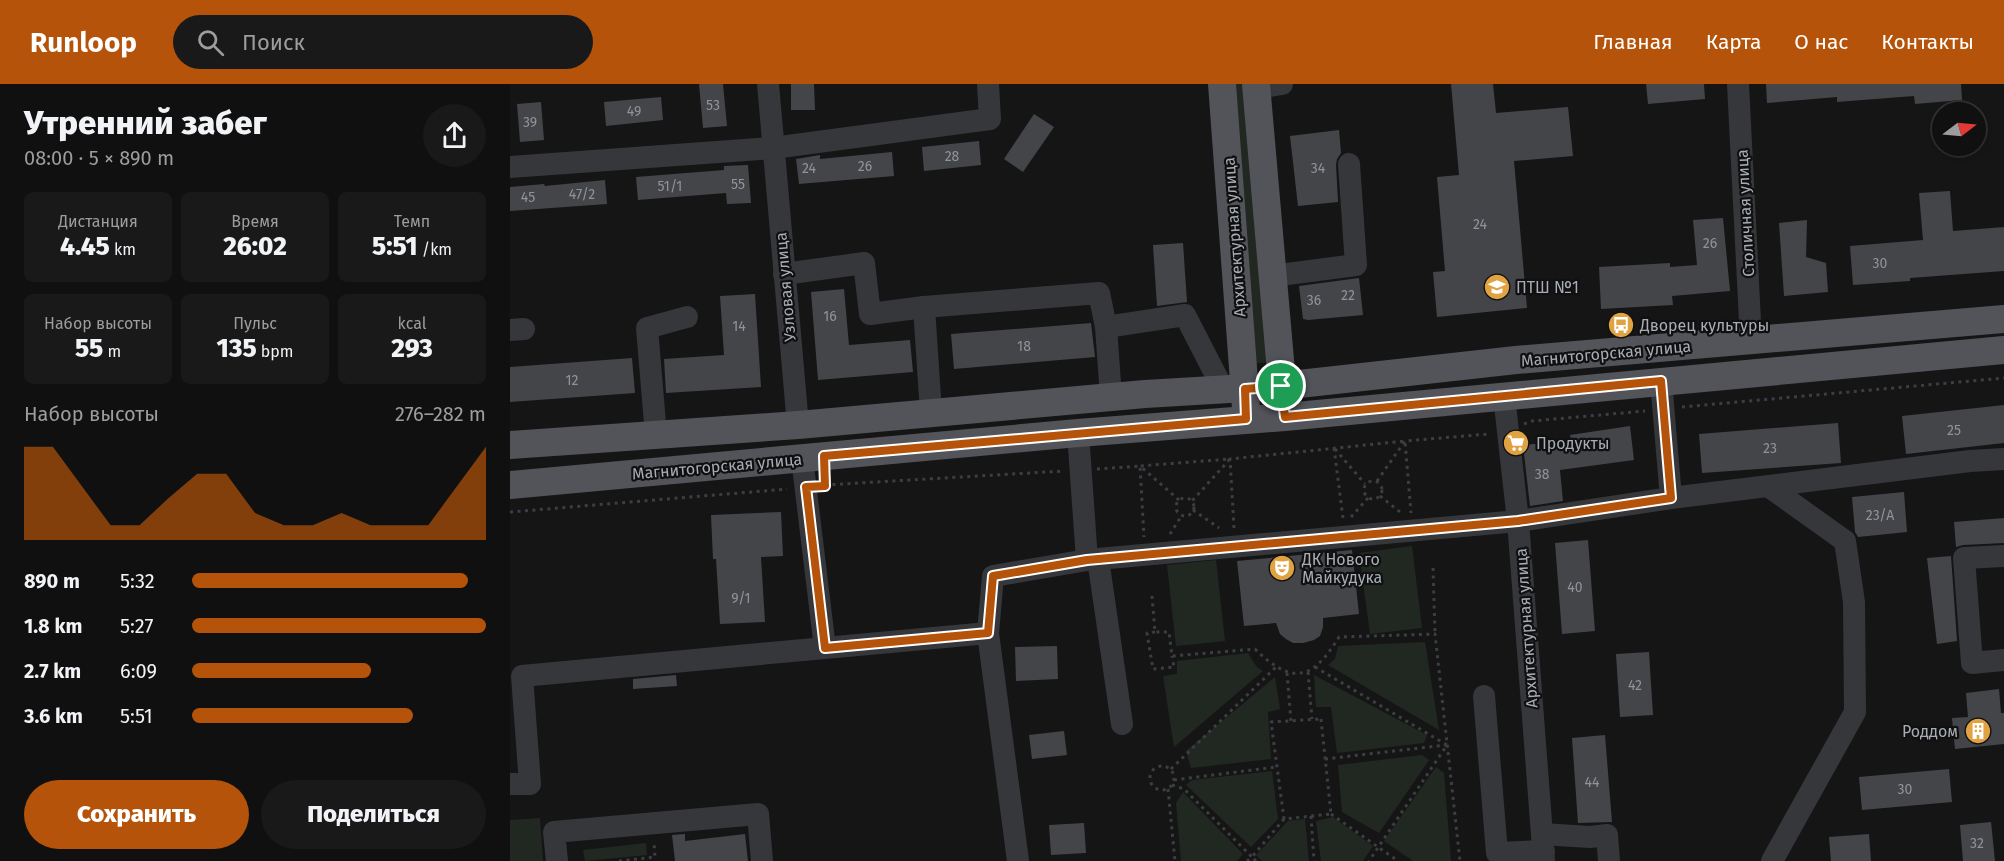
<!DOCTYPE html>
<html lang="ru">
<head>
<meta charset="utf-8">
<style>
	:root { --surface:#101010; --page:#191919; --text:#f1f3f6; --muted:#9c9d9f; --line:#303030; --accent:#b45309 }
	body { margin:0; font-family:"Fira Sans",sans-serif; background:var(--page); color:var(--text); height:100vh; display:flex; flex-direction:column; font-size:22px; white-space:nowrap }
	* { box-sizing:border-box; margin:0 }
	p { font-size:20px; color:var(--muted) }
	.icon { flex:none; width:33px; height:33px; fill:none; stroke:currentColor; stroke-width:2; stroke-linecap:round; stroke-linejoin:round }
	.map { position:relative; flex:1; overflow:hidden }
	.panel { display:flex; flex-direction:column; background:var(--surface); width:510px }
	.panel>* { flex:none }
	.needle { width:39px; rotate:74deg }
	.buttons { position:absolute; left:1422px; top:18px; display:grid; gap:12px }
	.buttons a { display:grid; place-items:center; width:54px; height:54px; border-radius:50%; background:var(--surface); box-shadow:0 2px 4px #0004,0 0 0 2px var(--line); font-size:30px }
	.pin { position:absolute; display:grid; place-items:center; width:51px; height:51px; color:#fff; margin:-26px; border:3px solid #fff; border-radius:50%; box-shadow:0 2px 6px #0007 }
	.round { display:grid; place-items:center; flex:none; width:63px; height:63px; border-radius:32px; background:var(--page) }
	.headline { display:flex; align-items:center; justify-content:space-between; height:102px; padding:0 24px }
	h1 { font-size:33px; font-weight:800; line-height:45px }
	.metrics { display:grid; grid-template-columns:repeat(3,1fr); gap:9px; height:102px; padding:6px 24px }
	.metrics div { display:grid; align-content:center; border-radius:9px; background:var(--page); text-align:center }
	.metrics b { font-size:26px; font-weight:800 }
	.metrics small { font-size:16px; font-weight:400 }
	.metrics p { font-size:16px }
	.chart { height:168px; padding:12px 24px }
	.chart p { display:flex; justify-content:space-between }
	.chart svg { width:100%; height:108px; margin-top:6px; fill:var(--accent); opacity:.7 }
	.action { display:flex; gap:12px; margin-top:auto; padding:12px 24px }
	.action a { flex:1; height:69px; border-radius:36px; background:var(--accent); color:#fff; font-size:24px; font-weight:800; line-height:69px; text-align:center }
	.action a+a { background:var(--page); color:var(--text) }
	ul { padding:0 24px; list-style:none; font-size:20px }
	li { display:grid; grid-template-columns:96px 72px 1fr; align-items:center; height:45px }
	li i { height:15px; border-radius:8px; background:var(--accent) }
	header { display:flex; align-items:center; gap:36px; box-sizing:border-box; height:84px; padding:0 30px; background:var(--accent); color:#fff }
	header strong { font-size:28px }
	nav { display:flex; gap:33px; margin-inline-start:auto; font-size:21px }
	.search { width:420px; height:54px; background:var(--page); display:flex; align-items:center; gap:15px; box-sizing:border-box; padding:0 21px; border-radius:33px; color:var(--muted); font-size:22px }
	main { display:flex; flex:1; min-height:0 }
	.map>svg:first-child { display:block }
	.green { fill:#212822 }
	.building { fill:#444549 }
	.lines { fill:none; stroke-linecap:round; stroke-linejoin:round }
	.path { stroke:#3c3e42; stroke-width:3; stroke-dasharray:3 4.5; stroke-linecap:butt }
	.minor { stroke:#36373b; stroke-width:22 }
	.major { stroke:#525459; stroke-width:28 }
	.route-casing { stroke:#fff; stroke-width:12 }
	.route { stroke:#b45309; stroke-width:8 }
	.labels { text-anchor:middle; stroke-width:4.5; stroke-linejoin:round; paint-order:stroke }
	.number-label { font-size:14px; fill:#8f939a }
	.street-label { font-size:16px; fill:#a8adb5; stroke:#101011 }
	.poi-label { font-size:16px; fill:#a8adb5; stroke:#101011; text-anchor:start }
</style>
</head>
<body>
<header>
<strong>Runloop</strong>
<div class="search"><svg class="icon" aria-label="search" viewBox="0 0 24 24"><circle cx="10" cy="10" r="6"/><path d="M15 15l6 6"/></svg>Поиск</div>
<nav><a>Главная</a><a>Карта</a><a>О нас</a><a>Контакты</a></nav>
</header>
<main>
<section class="panel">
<div class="headline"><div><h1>Утренний забег</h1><p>08:00 · 5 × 890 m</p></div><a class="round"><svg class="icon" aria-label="share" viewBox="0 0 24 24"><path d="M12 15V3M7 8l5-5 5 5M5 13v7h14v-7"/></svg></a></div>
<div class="metrics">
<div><p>Дистанция</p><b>4.45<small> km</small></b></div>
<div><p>Время</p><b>26:02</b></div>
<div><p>Темп</p><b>5:51<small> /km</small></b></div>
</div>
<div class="metrics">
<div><p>Набор высоты</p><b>55<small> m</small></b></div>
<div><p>Пульс</p><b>135<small> bpm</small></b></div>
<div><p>kcal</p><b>293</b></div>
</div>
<div class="chart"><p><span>Набор высоты</span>276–282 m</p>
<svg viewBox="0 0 160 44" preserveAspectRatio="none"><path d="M0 44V6L10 6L20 22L30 38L40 38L50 27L60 17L70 17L80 33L90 38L100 38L110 33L120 38L130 38L140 38L150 22L160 6V44z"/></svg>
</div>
<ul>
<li><b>890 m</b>5:32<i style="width:94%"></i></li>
<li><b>1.8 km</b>5:27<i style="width:100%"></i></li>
<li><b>2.7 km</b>6:09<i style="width:61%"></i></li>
<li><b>3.6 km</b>5:51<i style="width:75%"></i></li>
</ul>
<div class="action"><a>Сохранить</a><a>Поделиться</a></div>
</section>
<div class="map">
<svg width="1494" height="777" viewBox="0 0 1494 777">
	<rect width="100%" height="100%" fill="#151516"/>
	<g class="green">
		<polygon points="717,0 739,0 762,278 740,280"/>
		<polygon points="902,462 912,544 860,550 849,469"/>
		<polygon points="706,476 715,557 666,562 657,481"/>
		<polygon points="915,558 929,646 818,581 825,575 828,562"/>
		<polygon points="738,569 746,582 753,587 664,663 653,592 667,590 667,577"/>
		<polygon points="804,591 917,651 914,659 827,669 821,623 806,623"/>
		<polygon points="765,593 770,625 758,628 761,675 681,684 676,667"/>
		<polygon points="912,671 919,676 869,749 832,728 828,681"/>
		<polygon points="926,683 934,689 941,777 903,777 874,757"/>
		<polygon points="762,687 768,735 741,763 676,701 682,696"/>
		<polygon points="673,708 733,770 727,777 671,777 666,719"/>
		<polygon points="823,733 863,762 853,777 811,777 806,737"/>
		<polygon points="30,734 33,777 0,777 0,736"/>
		<polygon points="795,735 799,777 752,777 746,771 778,737"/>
		<polygon points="136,759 137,771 75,777 73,766"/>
	</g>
	<g class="building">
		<polygon points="189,0 213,0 217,42 193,44"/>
		<polygon points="281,0 304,0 305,26 281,26"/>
		<polygon points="941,0 983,0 986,29 1058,23 1063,72 1004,77 1017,224 927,233 923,188 935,187 927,93 949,91"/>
		<polygon points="1136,0 1194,0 1195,15 1138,20"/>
		<polygon points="1256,0 1451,0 1452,16 1405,20 1404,12 1327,18 1327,13 1257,19"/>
		<polygon points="151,13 153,36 96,42 94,18"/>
		<polygon points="31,18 34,56 10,58 7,20"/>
		<polygon points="524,30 544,43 513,88 494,75"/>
		<polygon points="829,46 831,69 827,75 826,81 828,118 788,122 780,52"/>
		<polygon points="469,57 471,81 414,87 412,63"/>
		<polygon points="382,68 384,92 289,100 286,75 310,71 310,75"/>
		<polygon points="238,81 241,119 217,120 216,109 128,116 126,93 214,86 214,82"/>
		<polygon points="95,96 97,120 0,127 0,103 34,100 35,102"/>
		<polygon points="1440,107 1443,147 1494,143 1494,187 1400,194 1400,197 1343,201 1340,162 1413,156 1409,109"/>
		<polygon points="1213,134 1220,207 1162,212 1163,221 1091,225 1089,183 1160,179 1160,183 1187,181 1183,136"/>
		<polygon points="1297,136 1296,173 1316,179 1318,208 1274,212 1269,139"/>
		<polygon points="673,159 677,218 647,222 643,161"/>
		<polygon points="849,194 853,231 798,236 793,235 789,202"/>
		<polygon points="334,205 339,261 400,256 403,288 308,296 301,208"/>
		<polygon points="245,210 251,303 156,309 154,275 214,271 210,212"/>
		<polygon points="581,239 585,273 444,285 441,250"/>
		<polygon points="122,274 125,309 0,318 0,283"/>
		<polygon points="1494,321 1494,359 1396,370 1392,332"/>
		<polygon points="1328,339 1331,379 1192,389 1189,350"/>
		<polygon points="1120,342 1124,376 1050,386 1053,417 1020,422 1013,361 1061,356 1060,351"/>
		<polygon points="1394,408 1397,448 1348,453 1345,448 1342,413"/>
		<polygon points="271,428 273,472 251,473 255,538 210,540 206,475 203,475 201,431"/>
		<polygon points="1494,434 1494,459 1453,461 1446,463 1444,438"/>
		<polygon points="1078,456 1085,547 1052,550 1045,459"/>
		<polygon points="842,466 849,530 813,534 813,543 810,552 804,556 793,559 783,559 776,555 770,550 766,539 734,542 727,477"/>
		<polygon points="1441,472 1447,557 1427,560 1417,474"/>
		<polygon points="547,562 548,595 506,597 505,563"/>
		<polygon points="1139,568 1143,631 1110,633 1106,570"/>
		<polygon points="166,591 167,602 123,605 123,595"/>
		<polygon points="1489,605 1491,629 1494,629 1494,660 1445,665 1442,634 1458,633 1456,609"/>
		<polygon points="554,647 557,671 522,675 519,651"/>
		<polygon points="1095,651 1102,738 1068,739 1062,654"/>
		<polygon points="1439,685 1442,718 1352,726 1349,693"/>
		<polygon points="1481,738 1485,777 1453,777 1450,741"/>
		<polygon points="574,739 576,769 541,771 539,741"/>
		<polygon points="175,750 175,757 235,750 238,777 165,777 162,751"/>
		<polygon points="1359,750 1361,777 1321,777 1319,753"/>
	</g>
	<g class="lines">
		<g class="path">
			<polyline points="1172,323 1494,294"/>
			<polyline points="1014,340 1022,337 1135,327"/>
			<polyline points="824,364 833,434"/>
			<polyline points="825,365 855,400"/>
			<polyline points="587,385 630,382 634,453"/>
			<circle cx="863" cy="406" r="9"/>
			<polyline points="867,397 895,357 979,350"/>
			<polyline points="315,401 554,387"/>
			<polyline points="870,412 890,428"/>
			<circle cx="675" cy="423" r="9"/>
			<polyline points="669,416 630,382 720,375 682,417"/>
			<polyline points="683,426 709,444"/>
			<polyline points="0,428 277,405"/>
			<polyline points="841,433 858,414"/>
			<polyline points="724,444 720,375 895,357 901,429"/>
			<polyline points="660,450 672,431"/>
			<polyline points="923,484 925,550"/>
			<path d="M642 512 645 548H659L662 572 745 565C782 601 802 597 829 553L925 550 950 777"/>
			<polyline points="645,548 637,549 643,585 664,583 662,572"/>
			<polyline points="805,583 937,661 859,777"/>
			<polyline points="798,588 802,635"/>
			<polyline points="777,589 781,637"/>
			<polygon points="811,635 821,730 774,735 761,638"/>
			<polyline points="815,675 936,661"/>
			<circle cx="652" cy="694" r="12"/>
			<polyline points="661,685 766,583"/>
			<polyline points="664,696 766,683"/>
			<polyline points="662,701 674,705 742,773 737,777"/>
			<polyline points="658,705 665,777"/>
			<polyline points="821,730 888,777"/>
			<polyline points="801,732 804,777"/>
			<polyline points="109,777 145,773 144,758"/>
			<polyline points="746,777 742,773 774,735"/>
		</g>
		<g class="minor">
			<polyline points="258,0 288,341"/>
			<polyline points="1228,0 1241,257"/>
			<polyline points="746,4 772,0"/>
			<polyline points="0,83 263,64 480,35 478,0"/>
			<polyline points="274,190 354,179 360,230 414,223"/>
			<polyline points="762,192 846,181 839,80"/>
			<polyline points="0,246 14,245"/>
			<polyline points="1151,297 1161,414 1460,377 1494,375"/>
			<polyline points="994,312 1008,437 1034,777"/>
			<polyline points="601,313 596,243 675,231 714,307"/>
			<polyline points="421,329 414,223 589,209 596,243"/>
			<polyline points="568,349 577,476 1008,437 1161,414"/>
			<polyline points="146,351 137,244 177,233"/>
			<polyline points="1258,402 1335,457 1344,518 1345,628 1262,777"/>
			<polyline points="1494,472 1454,474 1462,579 1494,576"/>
			<polyline points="588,475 612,640"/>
			<polyline points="478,549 483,492 577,476"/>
			<polyline points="315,564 478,549 508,777"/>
			<polyline points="974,612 987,769 1034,767"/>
			<polyline points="0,700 20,700 12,592 315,564 292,374"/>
			<polyline points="1032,750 1080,753 1097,751 1099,777"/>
			<polyline points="47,777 44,748 248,730 252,777"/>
		</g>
		<g class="major">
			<polyline points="712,0 736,324"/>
			<polyline points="746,0 774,322"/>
			<polyline points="0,361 288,341 635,310 771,302 1006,276 1494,235"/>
			<polyline points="0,401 568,349 775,333 1494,266"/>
		</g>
	</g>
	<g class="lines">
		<g class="route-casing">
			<polygon id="route" points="1151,297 1161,414 1008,437 577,476 483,492 478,549 315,564 296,403 315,402 314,372 736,335 735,305 771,302 775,333"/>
		</g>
		<use href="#route" class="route"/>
	</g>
	<defs>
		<g id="school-disc" transform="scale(1.35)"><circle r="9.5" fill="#e1a242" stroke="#101011"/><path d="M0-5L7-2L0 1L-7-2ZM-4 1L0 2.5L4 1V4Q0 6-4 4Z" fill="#fff"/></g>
		<g id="bus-disc" transform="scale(1.35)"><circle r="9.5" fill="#e1a242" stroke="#101011"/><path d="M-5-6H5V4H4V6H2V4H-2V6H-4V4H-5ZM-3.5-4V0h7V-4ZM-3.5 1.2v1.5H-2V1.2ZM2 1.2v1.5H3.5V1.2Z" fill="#fff"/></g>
		<g id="supermarket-disc" transform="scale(1.35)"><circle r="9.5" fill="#e1a242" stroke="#101011"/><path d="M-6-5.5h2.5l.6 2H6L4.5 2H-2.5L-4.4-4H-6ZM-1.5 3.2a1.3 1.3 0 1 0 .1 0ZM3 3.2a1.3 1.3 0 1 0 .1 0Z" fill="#fff"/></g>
		<g id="theatre-disc" transform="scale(1.35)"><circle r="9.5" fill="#e1a242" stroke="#101011"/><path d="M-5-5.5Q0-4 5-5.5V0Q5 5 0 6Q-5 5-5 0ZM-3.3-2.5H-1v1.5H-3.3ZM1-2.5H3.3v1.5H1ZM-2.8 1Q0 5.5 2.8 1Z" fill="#fff"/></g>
		<g id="building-disc" transform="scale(1.35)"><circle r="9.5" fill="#e1a242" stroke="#101011"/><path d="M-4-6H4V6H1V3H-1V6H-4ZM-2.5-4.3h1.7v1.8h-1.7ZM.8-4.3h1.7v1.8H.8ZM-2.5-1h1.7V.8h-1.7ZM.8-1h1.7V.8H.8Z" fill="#fff"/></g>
	</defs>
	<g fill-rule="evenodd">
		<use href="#school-disc" x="987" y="203"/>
		<use href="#bus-disc" x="1111" y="241"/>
		<use href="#supermarket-disc" x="1006" y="359"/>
		<use href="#theatre-disc" x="772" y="484"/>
		<use href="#building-disc" x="1468" y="647"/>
	</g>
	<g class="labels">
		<g class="number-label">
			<text x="203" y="26">53</text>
			<text x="124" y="32">49</text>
			<text x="20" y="43">39</text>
			<text x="442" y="77">28</text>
			<text x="355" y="87">26</text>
			<text x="299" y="89">24</text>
			<text x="808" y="89">34</text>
			<text x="228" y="105">55</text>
			<text x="160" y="107">51/1</text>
			<text x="72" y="115">47/2</text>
			<text x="18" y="118">45</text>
			<text x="970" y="145">24</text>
			<text x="1200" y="164">26</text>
			<text x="1370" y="184">30</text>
			<text x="838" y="216">22</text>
			<text x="804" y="221">36</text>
			<text x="320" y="237">16</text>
			<text x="229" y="247">14</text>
			<text x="514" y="267">18</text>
			<text x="62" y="301">12</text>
			<text x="1444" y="351">25</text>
			<text x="1260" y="369">23</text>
			<text x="1032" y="395">38</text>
			<text x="1370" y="436">23/А</text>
			<text x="1065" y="508">40</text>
			<text x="231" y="519">9/1</text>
			<text x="1125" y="606">42</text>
			<text x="1082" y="703">44</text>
			<text x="1395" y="710">30</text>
			<text x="1467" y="764">32</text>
		</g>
		<g class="street-label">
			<text transform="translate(1235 129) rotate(-93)" y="6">Столичная улица</text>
			<text transform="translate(724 153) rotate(-94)" y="6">Архитектурная улица</text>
			<text transform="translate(275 203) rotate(-95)" y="6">Узловая улица</text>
			<text transform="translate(1096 269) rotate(-5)" y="6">Магнитогорская улица</text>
			<text transform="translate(207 382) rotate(-5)" y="6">Магнитогорская улица</text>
			<text transform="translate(1016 544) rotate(-94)" y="6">Архитектурная улица</text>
		</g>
		<g class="poi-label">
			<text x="1006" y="209">ПТШ №1</text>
			<text x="1130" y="247">Дворец культуры</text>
			<text x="1026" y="365">Продукты</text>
			<text x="792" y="481">ДК Нового<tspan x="792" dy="18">Майкудука</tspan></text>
			<text x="1448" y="653" text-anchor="end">Роддом</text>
		</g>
	</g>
</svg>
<div class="buttons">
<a><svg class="needle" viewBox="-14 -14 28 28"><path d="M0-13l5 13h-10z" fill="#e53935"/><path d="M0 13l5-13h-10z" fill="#9c9d9f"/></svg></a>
</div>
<div class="pin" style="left:771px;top:302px;background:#1e9e55"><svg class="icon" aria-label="arrive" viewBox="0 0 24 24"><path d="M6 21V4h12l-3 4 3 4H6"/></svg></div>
</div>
</main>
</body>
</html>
